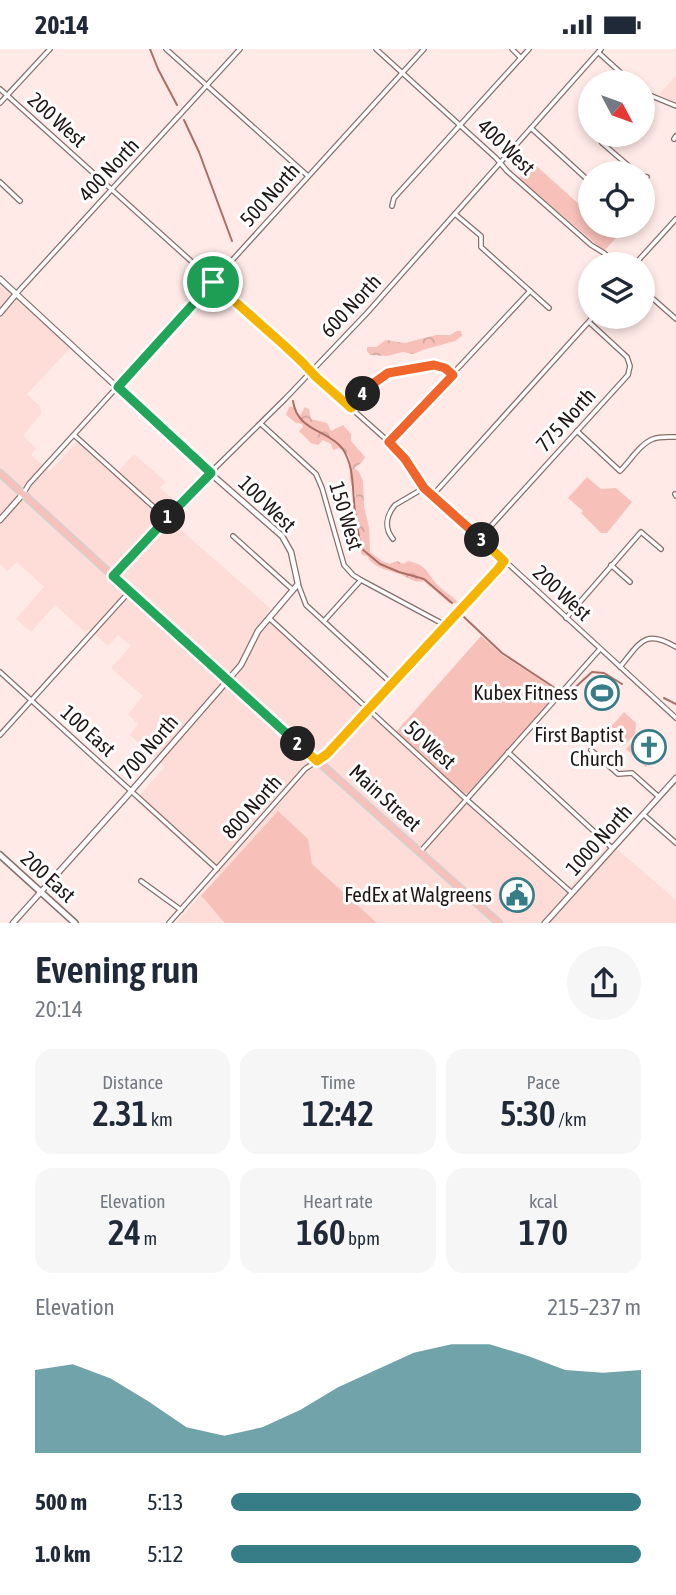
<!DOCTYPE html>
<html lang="en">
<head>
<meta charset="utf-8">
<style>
	:root { --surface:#fff; --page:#f6f6f7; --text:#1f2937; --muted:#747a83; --accent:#367d88 }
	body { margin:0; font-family:"Asap Condensed",sans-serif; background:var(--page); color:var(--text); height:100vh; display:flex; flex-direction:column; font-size:26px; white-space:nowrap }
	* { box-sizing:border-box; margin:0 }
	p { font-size:23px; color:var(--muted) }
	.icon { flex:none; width:38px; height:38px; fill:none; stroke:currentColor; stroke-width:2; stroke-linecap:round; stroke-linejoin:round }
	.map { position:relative; height:874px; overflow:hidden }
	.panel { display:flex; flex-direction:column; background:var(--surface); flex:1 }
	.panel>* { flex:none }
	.needle { width:46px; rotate:131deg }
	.tools { position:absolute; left:578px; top:21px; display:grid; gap:14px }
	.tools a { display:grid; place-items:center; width:77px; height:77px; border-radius:50%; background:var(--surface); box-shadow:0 4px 10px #0003; font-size:35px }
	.pin { position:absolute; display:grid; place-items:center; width:60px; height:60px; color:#fff; margin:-30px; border:4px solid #fff; border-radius:50%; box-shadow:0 2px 7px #0007 }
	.km { position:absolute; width:35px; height:35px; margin:-18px; border-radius:50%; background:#222; color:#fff; font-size:19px; line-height:35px; text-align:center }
	.round { display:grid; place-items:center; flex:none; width:74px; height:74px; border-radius:37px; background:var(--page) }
	.head { display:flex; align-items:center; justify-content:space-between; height:119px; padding:0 35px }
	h1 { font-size:38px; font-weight:600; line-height:52px }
	.figures { display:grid; grid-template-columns:repeat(3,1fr); gap:10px; height:119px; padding:7px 35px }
	.figures div { display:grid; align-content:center; border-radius:18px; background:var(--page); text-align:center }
	.figures b { font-size:35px; font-weight:600 }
	.figures small { font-size:19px; font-weight:400 }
	.figures p { font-size:19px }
	.chart { height:196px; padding:14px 35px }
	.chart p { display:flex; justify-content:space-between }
	.chart svg { width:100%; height:126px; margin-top:7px; fill:var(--accent); opacity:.7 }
	ul { padding:0 35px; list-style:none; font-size:23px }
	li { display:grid; grid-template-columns:112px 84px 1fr; align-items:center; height:52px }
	li i { height:18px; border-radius:9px; background:var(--accent) }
	.status { display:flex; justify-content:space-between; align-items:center; height:49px; padding:0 35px; background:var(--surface); direction:ltr }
	.status svg { height:19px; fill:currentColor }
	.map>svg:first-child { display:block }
	.built { fill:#fedcd7 }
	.forest { fill:url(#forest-crowns) }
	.park { fill:#f7c1b9 }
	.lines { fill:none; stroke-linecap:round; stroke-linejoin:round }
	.stream { stroke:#ad6f65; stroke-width:2 }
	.minor-casing { stroke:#86706c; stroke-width:6 }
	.tertiary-casing { stroke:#86706c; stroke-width:7 }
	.secondary-casing { stroke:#86706c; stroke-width:8 }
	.primary-casing { stroke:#d2d1d0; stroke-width:9 }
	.minor { stroke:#fff; stroke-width:3.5 }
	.tertiary { stroke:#fff; stroke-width:4.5 }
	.secondary { stroke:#fff; stroke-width:5 }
	.primary { stroke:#f7c1ba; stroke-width:6 }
	.split-1-casing { stroke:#fff; stroke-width:14 }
	.split-2-casing { stroke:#fff; stroke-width:14 }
	.split-3-casing { stroke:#fff; stroke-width:14 }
	.split-4-casing { stroke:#fff; stroke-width:14 }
	.split-5-casing { stroke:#fff; stroke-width:14 }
	.split-1 { stroke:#22a559; stroke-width:9 }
	.split-2 { stroke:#22a559; stroke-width:9 }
	.split-3 { stroke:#f5b400; stroke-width:9 }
	.split-4 { stroke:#f0652b; stroke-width:9 }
	.split-5 { stroke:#f5b400; stroke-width:9 }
	.labels { text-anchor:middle; stroke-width:6; stroke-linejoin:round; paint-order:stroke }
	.street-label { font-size:21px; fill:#201816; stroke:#fff }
	.poi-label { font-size:21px; fill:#201816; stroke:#fff; text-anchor:end }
</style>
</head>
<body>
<div class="status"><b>20:14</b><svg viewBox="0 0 49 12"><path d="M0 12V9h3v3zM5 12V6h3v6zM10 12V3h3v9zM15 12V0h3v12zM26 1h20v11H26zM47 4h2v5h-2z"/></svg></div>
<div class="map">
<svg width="676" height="874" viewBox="0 0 676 874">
	<defs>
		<pattern id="forest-crowns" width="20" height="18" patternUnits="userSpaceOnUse" patternTransform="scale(1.75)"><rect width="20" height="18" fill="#f7c1b9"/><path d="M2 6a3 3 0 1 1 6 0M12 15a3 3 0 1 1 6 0" fill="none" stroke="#d3a59e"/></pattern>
	</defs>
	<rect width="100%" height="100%" fill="#ffeae7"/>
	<g class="built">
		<polygon points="676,27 676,54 659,45"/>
		<polygon points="0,236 70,299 27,345 40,357 41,365 23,387 36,399 31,406 50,422 77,393 114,427 134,405 166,433 160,439 185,460 173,474 270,559 265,567 424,716 565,843 610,794 676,851 676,874 176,874 219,826 135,751 165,718 130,686 138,675 128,665 143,647 111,619 131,597 118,586 108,597 89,580 86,584 55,556 31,583 16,570 44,538 17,513 7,522 0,515"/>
	</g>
	<g class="forest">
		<polygon points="457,282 461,282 462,287 455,292 426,300 413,305 403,303 387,307 370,306 367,302 367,298 376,298 386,291 405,294 436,286 450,286"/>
		<path d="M289 358H293L299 368 305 358 309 360 311 370 327 374 331 382 343 376 351 385V392L365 408 361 414 354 419 359 423 363 432 364 458 369 478 370 503 382 512 389 515 397 512 404 515 408 512C424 516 425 519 434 532 439 539 449 545 456 551L457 554H449L424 532C414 534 411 530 402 526 390 521 374 520 367 507L362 506 358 495 361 488 356 483 351 455 356 447C353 441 351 436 350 430 349 414 355 408 339 399L333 401 331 395 323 391 318 396 311 394 299 382 303 378 302 375 296 374 286 366Z"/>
	</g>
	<g class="park">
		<polygon points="533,114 590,165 590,177 602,177 616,189 604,202 519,129"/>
		<polygon points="587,428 601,440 616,439 632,453 607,484 601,484 581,464 583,462 568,449"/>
		<polygon points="481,587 502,606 559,643 471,742 467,745 464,744 396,683"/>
		<polygon points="624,663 636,674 635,685 624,697 611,685 610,679"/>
		<polygon points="636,689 656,706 646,718 626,700"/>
		<path d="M278 762 308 790 312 815 377 874H225C216 865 210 855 201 847Z"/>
	</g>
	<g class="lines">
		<g class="stream">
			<polyline points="150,0 158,20 177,56"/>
			<polyline points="184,71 199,103 232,192"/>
			<path d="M293 352C297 382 328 381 342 399 355 417 352 442 355 462 356 475 359 488 362 500L380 515 399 523 424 530 452 554"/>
			<polyline points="464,568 502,604 558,641"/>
			<polyline points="569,644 592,623 604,624 622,635"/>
			<polyline points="664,649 676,655"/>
		</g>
		<g class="minor-casing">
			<g id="minor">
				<polyline points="166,0 308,127"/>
				<polyline points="376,0 496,109 507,122 591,196 604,204 616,215"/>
				<polyline points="512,0 521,9"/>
				<polyline points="599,4 631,33"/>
				<polyline points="0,40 261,275 303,314 316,328 389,393 405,410 418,430 432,447 480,489 676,669"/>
				<polyline points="642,43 676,57"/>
				<polyline points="0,54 50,0"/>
				<polyline points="531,79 590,133"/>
				<polyline points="602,86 600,90 602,94 637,124"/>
				<polyline points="674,90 676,87"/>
				<polyline points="642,127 647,128"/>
				<polyline points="0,133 20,152"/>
				<path d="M392 157 394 149C439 99 484 50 529 0"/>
				<polyline points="455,165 481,187 481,198 549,259"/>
				<polyline points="635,215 676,170"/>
				<polyline points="642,240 676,270"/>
				<polyline points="16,245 240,0"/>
				<polyline points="351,359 374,334 389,324 434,316 445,319 453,326"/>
				<polyline points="261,375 316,425 322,439 344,516 353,526 361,531 445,576"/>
				<path d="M577 382 620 422C630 412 640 395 653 390 660 387 669 388 676 388"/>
				<polyline points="74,386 167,470"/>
				<polyline points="389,393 530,242"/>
				<polyline points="23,445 29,435 424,0"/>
				<polyline points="675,445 676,447"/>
				<polyline points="432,447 593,268"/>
				<polyline points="233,487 293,541"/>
				<polyline points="480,489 628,326 630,317 627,308 589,273"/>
				<path d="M393 490C384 479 386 467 395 456L424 439"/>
				<polyline points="611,516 630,533"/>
				<polyline points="113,527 210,424 285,350 367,264 601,0"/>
				<polyline points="298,535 306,556 391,634"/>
				<polyline points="269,569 467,751 572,844"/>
				<polyline points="566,569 641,483 661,500"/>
				<polyline points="324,572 361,531"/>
				<path d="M620 618C640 594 644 579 676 598"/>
				<polyline points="0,623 217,820"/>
				<polyline points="0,686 130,542"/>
				<polyline points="591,701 618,725 632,724 659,748"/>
				<polyline points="508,703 612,799"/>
				<polyline points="643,765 676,794"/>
				<polyline points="420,803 600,600"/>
				<polyline points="141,832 181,861"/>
				<polyline points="169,874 305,720 327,705 504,512"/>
			</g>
		</g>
		<g class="tertiary-casing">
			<g id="tertiary">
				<polyline points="0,230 210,424 282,487 291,503 298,535 258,582 241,616 127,747 13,874"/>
				<polyline points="0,264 16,245"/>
				<polyline points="0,471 23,445"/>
				<polyline points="545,874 676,729"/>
			</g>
		</g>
		<g class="secondary-casing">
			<polyline id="secondary" points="0,806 75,874"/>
		</g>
		<g class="primary-casing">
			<polyline id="primary" points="0,424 227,631 499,874"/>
		</g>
		<use href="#minor" class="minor"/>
		<use href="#tertiary" class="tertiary"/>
		<use href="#secondary" class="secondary"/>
		<use href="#primary" class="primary"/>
	</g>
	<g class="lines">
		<g class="split-1-casing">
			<polyline id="split-1" points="168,468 211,424 118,338 213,233"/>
		</g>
		<g class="split-2-casing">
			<polyline id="split-2" points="168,468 113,527 298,695"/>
		</g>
		<g class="split-3-casing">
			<polyline id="split-3" points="298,695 317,712 327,705 498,520 504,512 482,491"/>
		</g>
		<g class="split-4-casing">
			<polyline id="split-4" points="363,345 374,334 388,324 434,316 445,319 453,326 389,393 405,410 424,439 482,491"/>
		</g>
		<g class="split-5-casing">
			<polyline id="split-5" points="213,233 285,297 303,314 316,328 351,359 363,345"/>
		</g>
		<use href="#split-1" class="split-1"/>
		<use href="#split-2" class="split-2"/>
		<use href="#split-3" class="split-3"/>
		<use href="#split-4" class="split-4"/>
		<use href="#split-5" class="split-5"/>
	</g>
	<defs>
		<g id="stadium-ring" transform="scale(1.75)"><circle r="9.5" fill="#fff" stroke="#367d88" stroke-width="1.5"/><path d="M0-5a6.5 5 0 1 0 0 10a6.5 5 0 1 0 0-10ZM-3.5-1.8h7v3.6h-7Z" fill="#367d88"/></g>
		<g id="church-ring" transform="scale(1.75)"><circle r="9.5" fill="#fff" stroke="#367d88" stroke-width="1.5"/><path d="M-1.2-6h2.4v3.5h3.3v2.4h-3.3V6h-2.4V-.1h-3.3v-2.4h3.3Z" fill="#367d88"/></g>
		<g id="civic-ring" transform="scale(1.75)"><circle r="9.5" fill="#fff" stroke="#367d88" stroke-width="1.5"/><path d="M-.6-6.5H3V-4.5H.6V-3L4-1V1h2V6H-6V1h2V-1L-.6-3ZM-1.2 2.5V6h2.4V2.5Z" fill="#367d88"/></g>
	</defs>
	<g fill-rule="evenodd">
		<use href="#stadium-ring" x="602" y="644"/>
		<use href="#church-ring" x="649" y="698"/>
		<use href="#civic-ring" x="517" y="846"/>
	</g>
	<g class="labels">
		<g class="street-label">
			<text transform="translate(57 71) rotate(42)" y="7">200 West</text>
			<text transform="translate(506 98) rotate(44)" y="7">400 West</text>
			<text transform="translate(109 121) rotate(-47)" y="7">400 North</text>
			<text transform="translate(270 146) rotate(-48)" y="7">500 North</text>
			<text transform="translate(351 257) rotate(-47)" y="7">600 North</text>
			<text transform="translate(566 371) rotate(-48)" y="7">775 North</text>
			<text transform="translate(267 455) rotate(44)" y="7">100 West</text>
			<text transform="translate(346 467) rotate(73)" y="7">150 West</text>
			<text transform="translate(562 544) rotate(43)" y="7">200 West</text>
			<text transform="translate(88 682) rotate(42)" y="7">100 East</text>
			<text transform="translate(430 696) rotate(42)" y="7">50 West</text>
			<text transform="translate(149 698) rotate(-49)" y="7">700 North</text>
			<text transform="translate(385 749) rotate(42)" y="7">Main Street</text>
			<text transform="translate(252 758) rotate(-48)" y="7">800 North</text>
			<text transform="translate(599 791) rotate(-48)" y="7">1000 North</text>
			<text transform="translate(48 828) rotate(42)" y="7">200 East</text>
		</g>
		<g class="poi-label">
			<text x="578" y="651">Kubex Fitness</text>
			<text x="624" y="693">First Baptist<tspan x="624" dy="24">Church</tspan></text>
			<text x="492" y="853">FedEx at Walgreens</text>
		</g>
	</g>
</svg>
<div class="tools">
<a><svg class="needle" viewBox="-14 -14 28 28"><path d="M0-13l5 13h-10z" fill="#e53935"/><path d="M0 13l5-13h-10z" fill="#747a83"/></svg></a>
<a><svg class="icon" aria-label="locate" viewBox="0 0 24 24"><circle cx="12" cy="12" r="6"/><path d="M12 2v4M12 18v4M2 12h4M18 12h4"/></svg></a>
<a><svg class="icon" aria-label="layers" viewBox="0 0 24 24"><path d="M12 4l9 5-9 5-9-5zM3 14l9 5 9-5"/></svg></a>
</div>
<div class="pin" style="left:213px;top:233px;background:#1e9e55"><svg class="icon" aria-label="arrive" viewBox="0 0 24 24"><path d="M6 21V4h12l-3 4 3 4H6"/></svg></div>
<b class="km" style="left:168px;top:468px">1</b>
<b class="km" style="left:298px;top:695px">2</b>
<b class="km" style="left:482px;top:491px">3</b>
<b class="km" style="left:363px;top:345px">4</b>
</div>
<section class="panel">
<div class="head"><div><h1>Evening run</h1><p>20:14</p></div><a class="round"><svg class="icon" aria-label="share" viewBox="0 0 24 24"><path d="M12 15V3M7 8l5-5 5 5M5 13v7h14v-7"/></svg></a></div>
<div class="figures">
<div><p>Distance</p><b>2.31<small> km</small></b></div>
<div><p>Time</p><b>12:42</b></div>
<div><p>Pace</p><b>5:30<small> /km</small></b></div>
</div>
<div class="figures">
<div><p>Elevation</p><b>24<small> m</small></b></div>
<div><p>Heart rate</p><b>160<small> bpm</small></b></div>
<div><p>kcal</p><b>170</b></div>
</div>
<div class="chart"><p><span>Elevation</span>215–237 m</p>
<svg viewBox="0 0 160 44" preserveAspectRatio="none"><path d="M0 44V15L10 13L20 18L30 26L40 35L50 38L60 35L70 29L80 21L90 15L100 9L110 6L120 6L130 10L140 15L150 16L160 15V44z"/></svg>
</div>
<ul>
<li><b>500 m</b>5:13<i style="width:100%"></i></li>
<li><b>1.0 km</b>5:12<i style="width:100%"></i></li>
</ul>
</section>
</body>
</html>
